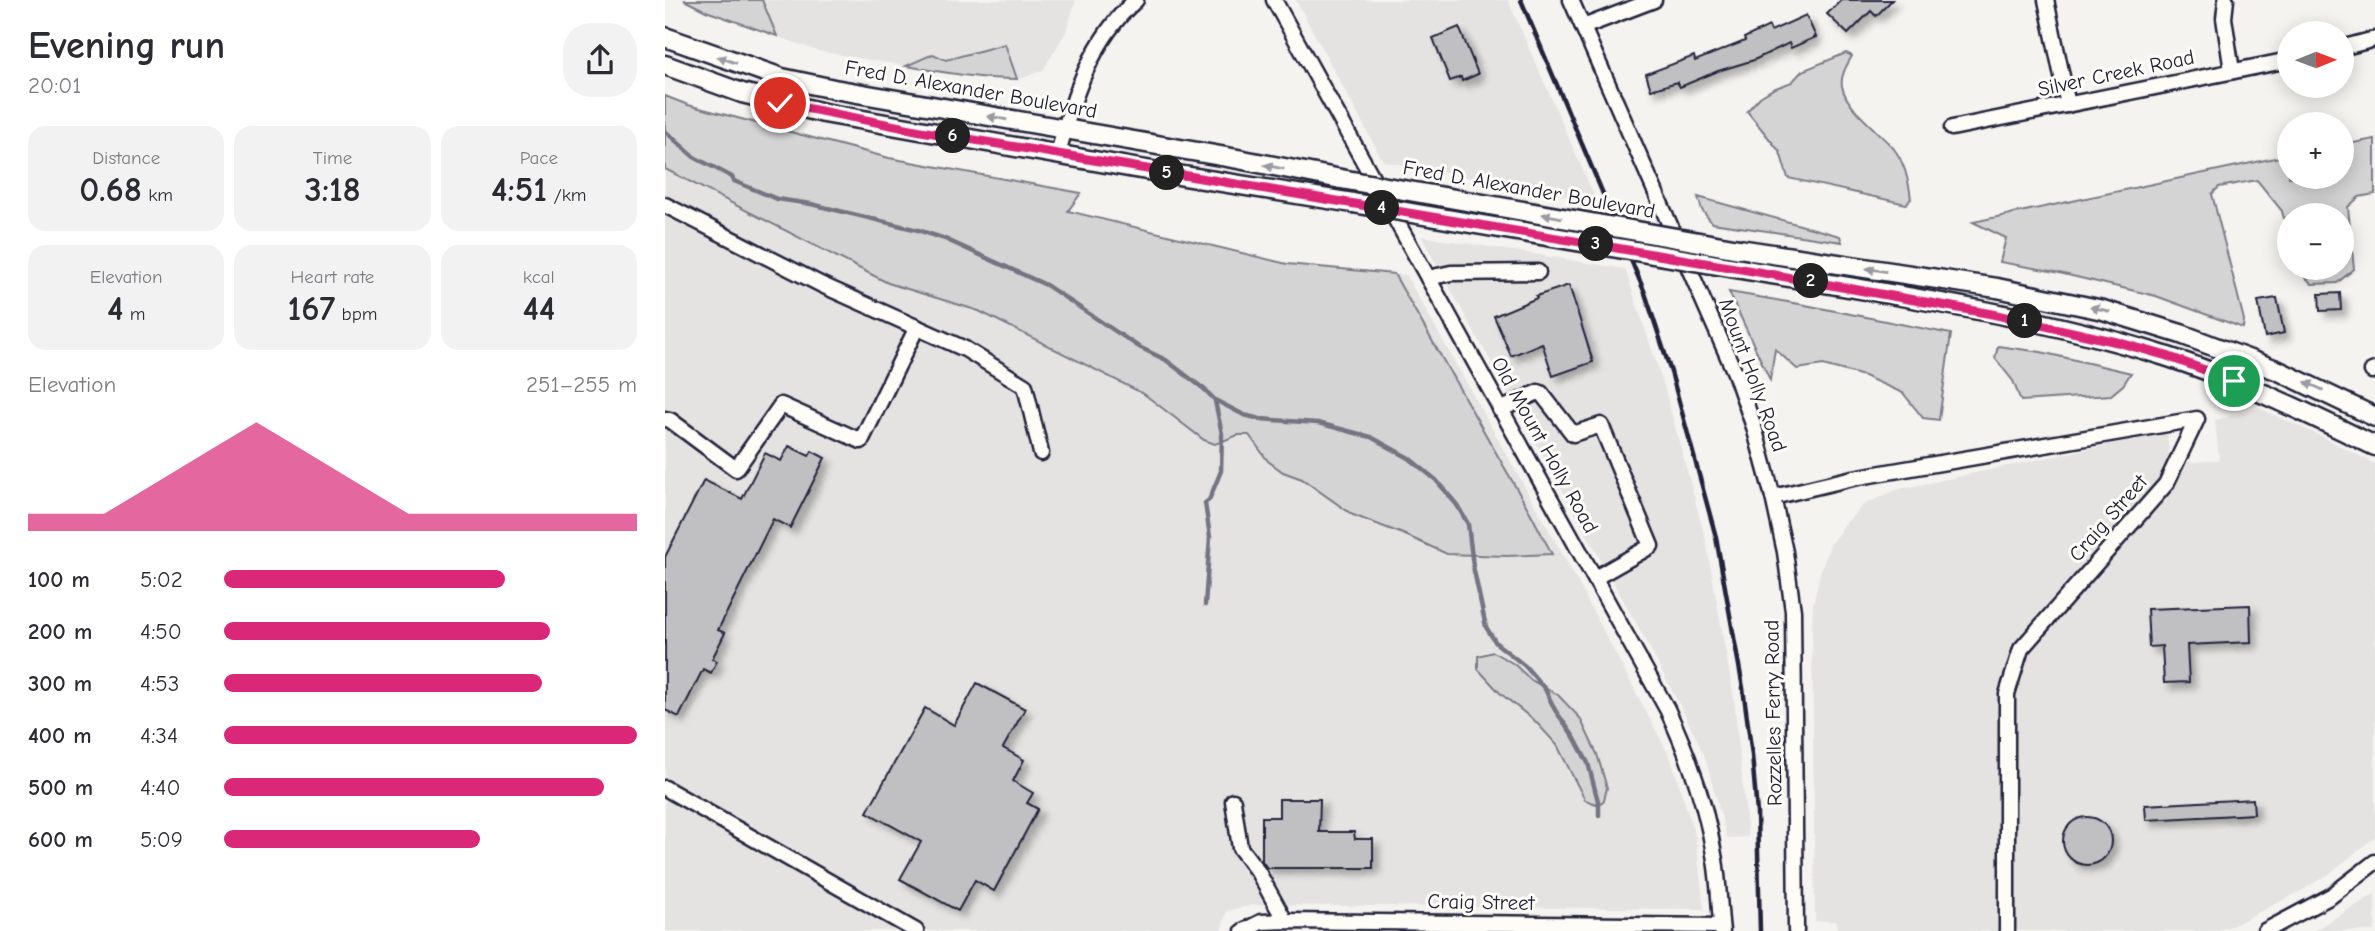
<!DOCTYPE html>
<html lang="en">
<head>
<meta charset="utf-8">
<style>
	:root { --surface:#fff; --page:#f2f2f3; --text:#2b2b33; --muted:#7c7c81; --accent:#db2777 }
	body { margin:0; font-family:"Comic Neue",sans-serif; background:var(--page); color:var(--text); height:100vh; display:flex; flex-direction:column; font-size:26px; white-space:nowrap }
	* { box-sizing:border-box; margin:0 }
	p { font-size:23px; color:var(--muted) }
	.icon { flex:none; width:38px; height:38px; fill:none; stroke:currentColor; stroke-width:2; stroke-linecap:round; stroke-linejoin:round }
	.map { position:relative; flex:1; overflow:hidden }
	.sheet { display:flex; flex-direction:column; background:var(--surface); width:665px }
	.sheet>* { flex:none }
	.needle { width:46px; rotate:89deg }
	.fabs { position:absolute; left:1612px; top:21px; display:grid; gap:14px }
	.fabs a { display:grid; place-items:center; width:77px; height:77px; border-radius:50%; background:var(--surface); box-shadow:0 4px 18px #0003; font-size:35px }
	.pin { position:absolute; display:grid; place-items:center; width:60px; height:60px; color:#fff; margin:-30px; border:4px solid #fff; border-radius:50%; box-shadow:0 2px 7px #0007 }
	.km { position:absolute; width:35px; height:35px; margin:-18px; border-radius:50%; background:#222; color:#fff; font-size:19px; line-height:35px; text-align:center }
	.round { display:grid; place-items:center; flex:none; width:74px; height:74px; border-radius:28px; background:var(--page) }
	.summary { display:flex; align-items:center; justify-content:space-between; height:119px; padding:0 28px }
	h1 { font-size:38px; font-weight:700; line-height:52px }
	.stats { display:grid; grid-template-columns:repeat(3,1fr); gap:10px; height:119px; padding:7px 28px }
	.stats div { display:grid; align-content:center; border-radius:18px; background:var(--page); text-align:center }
	.stats b { font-size:35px; font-weight:700 }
	.stats small { font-size:19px; font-weight:400 }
	.stats p { font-size:19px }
	.chart { height:196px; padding:14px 28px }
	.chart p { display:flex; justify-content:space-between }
	.chart svg { width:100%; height:126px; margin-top:7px; fill:var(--accent); opacity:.7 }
	ul { padding:0 28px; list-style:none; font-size:23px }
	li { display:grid; grid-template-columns:112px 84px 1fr; align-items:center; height:52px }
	li i { height:18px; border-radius:9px; background:var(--accent) }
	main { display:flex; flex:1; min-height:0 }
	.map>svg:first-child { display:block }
	.built { fill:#e4e3e2 }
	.green { fill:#d5d4d5; stroke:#7c7b88; stroke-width:2 }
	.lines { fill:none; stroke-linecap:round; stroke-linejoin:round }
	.stream { stroke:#757582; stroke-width:4.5 }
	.building { fill:#c0bfc2; stroke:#22223b; stroke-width:2; filter:url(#shadow) }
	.minor-casing { stroke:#22223b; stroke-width:19 }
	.major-casing { stroke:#22223b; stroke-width:23 }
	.minor { stroke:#fdfcf7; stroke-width:14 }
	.major { stroke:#fdfcf7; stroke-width:18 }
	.rail { stroke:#22223b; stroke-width:4.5 }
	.major-bridge-casing { stroke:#22223b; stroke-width:23; stroke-linecap:butt }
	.major-bridge { stroke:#fdfcf7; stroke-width:18 }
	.oneway { fill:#9a9aa2 }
	.route-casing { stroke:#fff; stroke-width:14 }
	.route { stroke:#db2777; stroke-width:9 }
	.labels { text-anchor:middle; stroke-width:6; stroke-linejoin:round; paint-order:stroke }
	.street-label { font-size:21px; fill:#22223b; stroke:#fdfcf7 }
</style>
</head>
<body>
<main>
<section class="sheet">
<div class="summary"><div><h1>Evening run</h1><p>20:01</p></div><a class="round"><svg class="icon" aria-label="share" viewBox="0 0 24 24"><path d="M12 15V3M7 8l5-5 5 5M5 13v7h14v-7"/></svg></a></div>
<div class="stats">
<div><p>Distance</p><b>0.68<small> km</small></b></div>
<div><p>Time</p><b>3:18</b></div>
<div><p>Pace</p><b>4:51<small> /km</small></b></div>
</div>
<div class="stats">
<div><p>Elevation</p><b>4<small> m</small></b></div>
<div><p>Heart rate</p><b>167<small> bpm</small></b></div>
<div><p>kcal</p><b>44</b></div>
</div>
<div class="chart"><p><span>Elevation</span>251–255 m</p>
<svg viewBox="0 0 160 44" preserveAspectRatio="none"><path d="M0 44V38L10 38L20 38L30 30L40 22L50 14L60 6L70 14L80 22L90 30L100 38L110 38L120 38L130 38L140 38L150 38L160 38V44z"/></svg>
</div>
<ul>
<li><b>100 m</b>5:02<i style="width:68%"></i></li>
<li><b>200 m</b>4:50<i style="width:79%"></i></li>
<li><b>300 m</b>4:53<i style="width:77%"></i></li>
<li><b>400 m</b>4:34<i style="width:100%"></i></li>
<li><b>500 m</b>4:40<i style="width:92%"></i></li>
<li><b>600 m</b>5:09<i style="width:62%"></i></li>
</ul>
</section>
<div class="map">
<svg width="1710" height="931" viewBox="0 0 1710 931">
	<defs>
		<filter id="shadow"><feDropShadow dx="6" dy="6" stdDeviation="3.5" flood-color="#0004"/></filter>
	</defs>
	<rect width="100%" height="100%" fill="#f4f3ef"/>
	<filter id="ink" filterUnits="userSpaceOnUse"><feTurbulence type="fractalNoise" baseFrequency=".0143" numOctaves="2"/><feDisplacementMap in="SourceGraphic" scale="14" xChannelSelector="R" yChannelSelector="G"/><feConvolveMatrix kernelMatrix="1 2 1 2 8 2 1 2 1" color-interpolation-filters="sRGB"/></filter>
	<g filter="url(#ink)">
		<g class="built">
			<polygon points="19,0 411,0 400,34 378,70 358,78 329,79 286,74 153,51 41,11"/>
			<polygon points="631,0 843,0 932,202 718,161"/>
			<polygon points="0,120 622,264 741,275 909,575 1006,759 1031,839 1039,909 589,905 562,911 556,931 0,931"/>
			<polygon points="756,236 960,269 999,386 1041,541 1069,699 1083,837 1062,838 1040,757 1023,721 981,641"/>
			<polygon points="1594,408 1660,438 1710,464 1710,837 1664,874 1636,891 1569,925 1549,931 1172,931 1171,921 1150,921 1147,627 1148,605 1155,573 1165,545 1180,524 1198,505 1231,490 1502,432 1505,464 1554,460 1550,420"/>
			<polygon points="1710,894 1710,931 1648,931"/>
		</g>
		<g class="green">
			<polygon points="19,0 97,0 112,36 41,11"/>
			<path d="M340 44 352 79C314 79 278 72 241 66L268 54 281 60Z"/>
			<path d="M1181 53 1187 56C1182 65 1175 76 1177 86 1181 109 1214 131 1229 149 1240 163 1244 182 1246 199L1241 204 1123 178 1115 152 1082 111 1095 97 1108 89 1127 82 1137 71Z"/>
			<polygon points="0,96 23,105 224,158 416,193 403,211 622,264 729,274 866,514 887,554 842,556 782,554 738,534 688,515 637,479 618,472 603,461 584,435 573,435 550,444 539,440 479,394 314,311 223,283 0,169"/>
			<polygon points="1710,139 1710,194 1694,197 1683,207 1689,269 1672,283 1647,284 1631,268 1676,268 1676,215 1624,215 1624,240 1617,211 1592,180 1554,187 1547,194 1579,320 1578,328 1491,296 1386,271 1335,262 1341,238 1308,222 1624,155 1624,177 1676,177 1677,145"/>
			<polygon points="1033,197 1175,236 1177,242 1047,223 1037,210"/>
			<polygon points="1064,292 1140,305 1286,334 1274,420 1258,418 1238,393 1199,376 1158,365 1132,369 1110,349 1105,380"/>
			<polygon points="1333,346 1376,352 1466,373 1458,385 1446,395 1356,401 1348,381 1330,358"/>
			<polygon points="828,652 849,664 866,680 893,695 915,718 932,754 942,788 939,800 934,805 920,800 892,745 871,722 835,693 813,669 813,656"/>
		</g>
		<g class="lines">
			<g class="stream">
				<polyline points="0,131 29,157 67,177 69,181 112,199 146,204 253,230 280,239 381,285 474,347 501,360 539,389 550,400 579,415 595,419 653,423 706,437 744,458 771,480 792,505 803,524 808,566 821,627 831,643 860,666 880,689 890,710 909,737 923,763 934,805 934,815"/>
				<polyline points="540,605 545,537 540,503 544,500 556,471 557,434 550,401"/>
			</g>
		</g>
		<g class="building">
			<polygon points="1176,0 1227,0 1211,16 1206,11 1183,34 1162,14"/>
			<polygon points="1141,15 1151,37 1126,48 1124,43 1089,60 1053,71 1015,87 1012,82 986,90 981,74 1029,56 1030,61 1080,41 1079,38 1104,26 1106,31"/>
			<polygon points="794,27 813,74 797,81 796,77 785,81 768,38"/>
			<polygon points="904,285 928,362 888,376 877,343 846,356 829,316 872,298 871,296"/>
			<polygon points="1675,293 1676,310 1655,311 1654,294"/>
			<polygon points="1612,298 1619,333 1600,337 1593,301"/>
			<polygon points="124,446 144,456 147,451 160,458 125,528 108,519 53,630 60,633 47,659 52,661 46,673 38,669 14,717 0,710 0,557 39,480 77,499 100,453 116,461"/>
			<polygon points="1585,605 1586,642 1522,645 1524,682 1499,683 1497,646 1484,647 1482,609"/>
			<polygon points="312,683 360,709 338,748 359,760 348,781 368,793 362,803 373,809 329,891 310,880 293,911 235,879 256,842 202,812 260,708 289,725"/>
			<polygon points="614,799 655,799 654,832 689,832 690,839 708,839 708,868 602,868 597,861 597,817 614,817"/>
			<polygon points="1588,799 1589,814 1481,820 1480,805"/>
			<circle cx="1422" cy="841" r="24"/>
		</g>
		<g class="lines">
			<g class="minor-casing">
				<g id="minor">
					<path d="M609 0 1002 709C1025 758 1042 807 1050 860 1054 883 1054 907 1057 931"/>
					<polyline points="906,0 1070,373 1089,427 1108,497 1120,552 1128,611 1131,931"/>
					<polyline points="1381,0 1403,105"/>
					<polyline points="1561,0 1559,18 1567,71"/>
					<polyline points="918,27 989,0"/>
					<polyline points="1676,48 1710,39"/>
					<polyline points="1287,128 1624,60"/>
					<path d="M393 154C407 99 427 38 471 0"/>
					<polyline points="0,205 157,285 300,349 360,386 376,453"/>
					<polyline points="763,278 786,273 873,272"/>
					<polyline points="1707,371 1710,370"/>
					<polyline points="835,410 873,392 876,393 908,434 936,425 986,546 930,578"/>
					<polyline points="0,419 5,420 71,469 116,405 196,441 252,327"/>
					<polyline points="1108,497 1188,478 1532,419 1501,484 1356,649 1342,694 1342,931"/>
					<polyline points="0,788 251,931"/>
					<polyline points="568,801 575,848 593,872 620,921"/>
					<polyline points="578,931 596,922 620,921 1056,926"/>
					<polyline points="1600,931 1666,896 1710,862"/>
				</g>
			</g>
			<g class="major-casing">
				<g id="major">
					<polyline points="0,37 117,78 169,89 573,159 676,179"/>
					<polyline points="0,65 77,93 159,113 469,168 688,203"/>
					<polyline points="1074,249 1332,288 1438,310 1516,334 1614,371 1710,417"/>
					<path d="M1082 270C1222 294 1364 313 1500 356 1573 379 1641 413 1710 446"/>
				</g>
			</g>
			<use href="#minor" class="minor"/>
			<use href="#major" class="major"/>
			<polyline class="rail" points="856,0 980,293 1006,372 1051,537 1078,688 1087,755 1092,813 1095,931"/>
			<g class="major-bridge-casing">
				<g id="major-bridge">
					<polyline points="676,179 1074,249"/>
					<polyline points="688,203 1082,270"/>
				</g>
			</g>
			<use href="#major-bridge" class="major-bridge"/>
		</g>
		<defs><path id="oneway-solid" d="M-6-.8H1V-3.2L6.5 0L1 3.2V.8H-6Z" transform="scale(1.75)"/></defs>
		<g class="oneway">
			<use href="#oneway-solid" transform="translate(62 60) rotate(-161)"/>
			<use href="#oneway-solid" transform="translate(332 118) rotate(-170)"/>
			<use href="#oneway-solid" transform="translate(609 167) rotate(-169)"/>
			<use href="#oneway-solid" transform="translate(887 216) rotate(-170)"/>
			<use href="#oneway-solid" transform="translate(1211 270) rotate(-171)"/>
			<use href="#oneway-solid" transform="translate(1435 309) rotate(-166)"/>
			<use href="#oneway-solid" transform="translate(1649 386) rotate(-156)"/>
		</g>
	</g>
	<g class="lines" filter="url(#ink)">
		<g class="route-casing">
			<polyline id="route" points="115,103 256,131 1082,270 1327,314 1452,342 1502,356 1569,381"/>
		</g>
		<use href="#route" class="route"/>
	</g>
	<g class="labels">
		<g class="street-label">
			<text transform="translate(1451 73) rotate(-12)" y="7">Silver Creek Road</text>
			<text transform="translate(306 89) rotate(10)" y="7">Fred D. Alexander Boulevard</text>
			<text transform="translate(864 189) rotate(10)" y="7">Fred D. Alexander Boulevard</text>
			<text transform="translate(1088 375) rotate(70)" y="7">Mount Holly Road</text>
			<text transform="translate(880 445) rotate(61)" y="7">Old Mount Holly Road</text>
			<text transform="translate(1443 518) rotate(-49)" y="7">Craig Street</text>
			<text transform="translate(1108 713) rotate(-91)" y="7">Rozzelles Ferry Road</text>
			<text transform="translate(816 902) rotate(1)" y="7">Craig Street</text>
		</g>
	</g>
</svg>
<div class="fabs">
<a><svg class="needle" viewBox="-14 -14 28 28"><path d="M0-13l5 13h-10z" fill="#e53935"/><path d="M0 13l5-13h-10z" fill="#7c7c81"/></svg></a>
<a>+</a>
<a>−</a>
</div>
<div class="pin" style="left:1569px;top:381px;background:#1e9e55"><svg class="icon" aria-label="arrive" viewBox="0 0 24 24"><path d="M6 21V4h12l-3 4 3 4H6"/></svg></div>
<div class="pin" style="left:115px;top:103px;background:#d93025"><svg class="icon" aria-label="check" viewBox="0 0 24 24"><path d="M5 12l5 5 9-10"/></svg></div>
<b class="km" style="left:1360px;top:321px">1</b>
<b class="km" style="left:1146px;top:281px">2</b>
<b class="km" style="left:931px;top:244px">3</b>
<b class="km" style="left:717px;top:208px">4</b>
<b class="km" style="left:502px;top:173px">5</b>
<b class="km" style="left:288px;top:136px">6</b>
</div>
</main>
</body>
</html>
